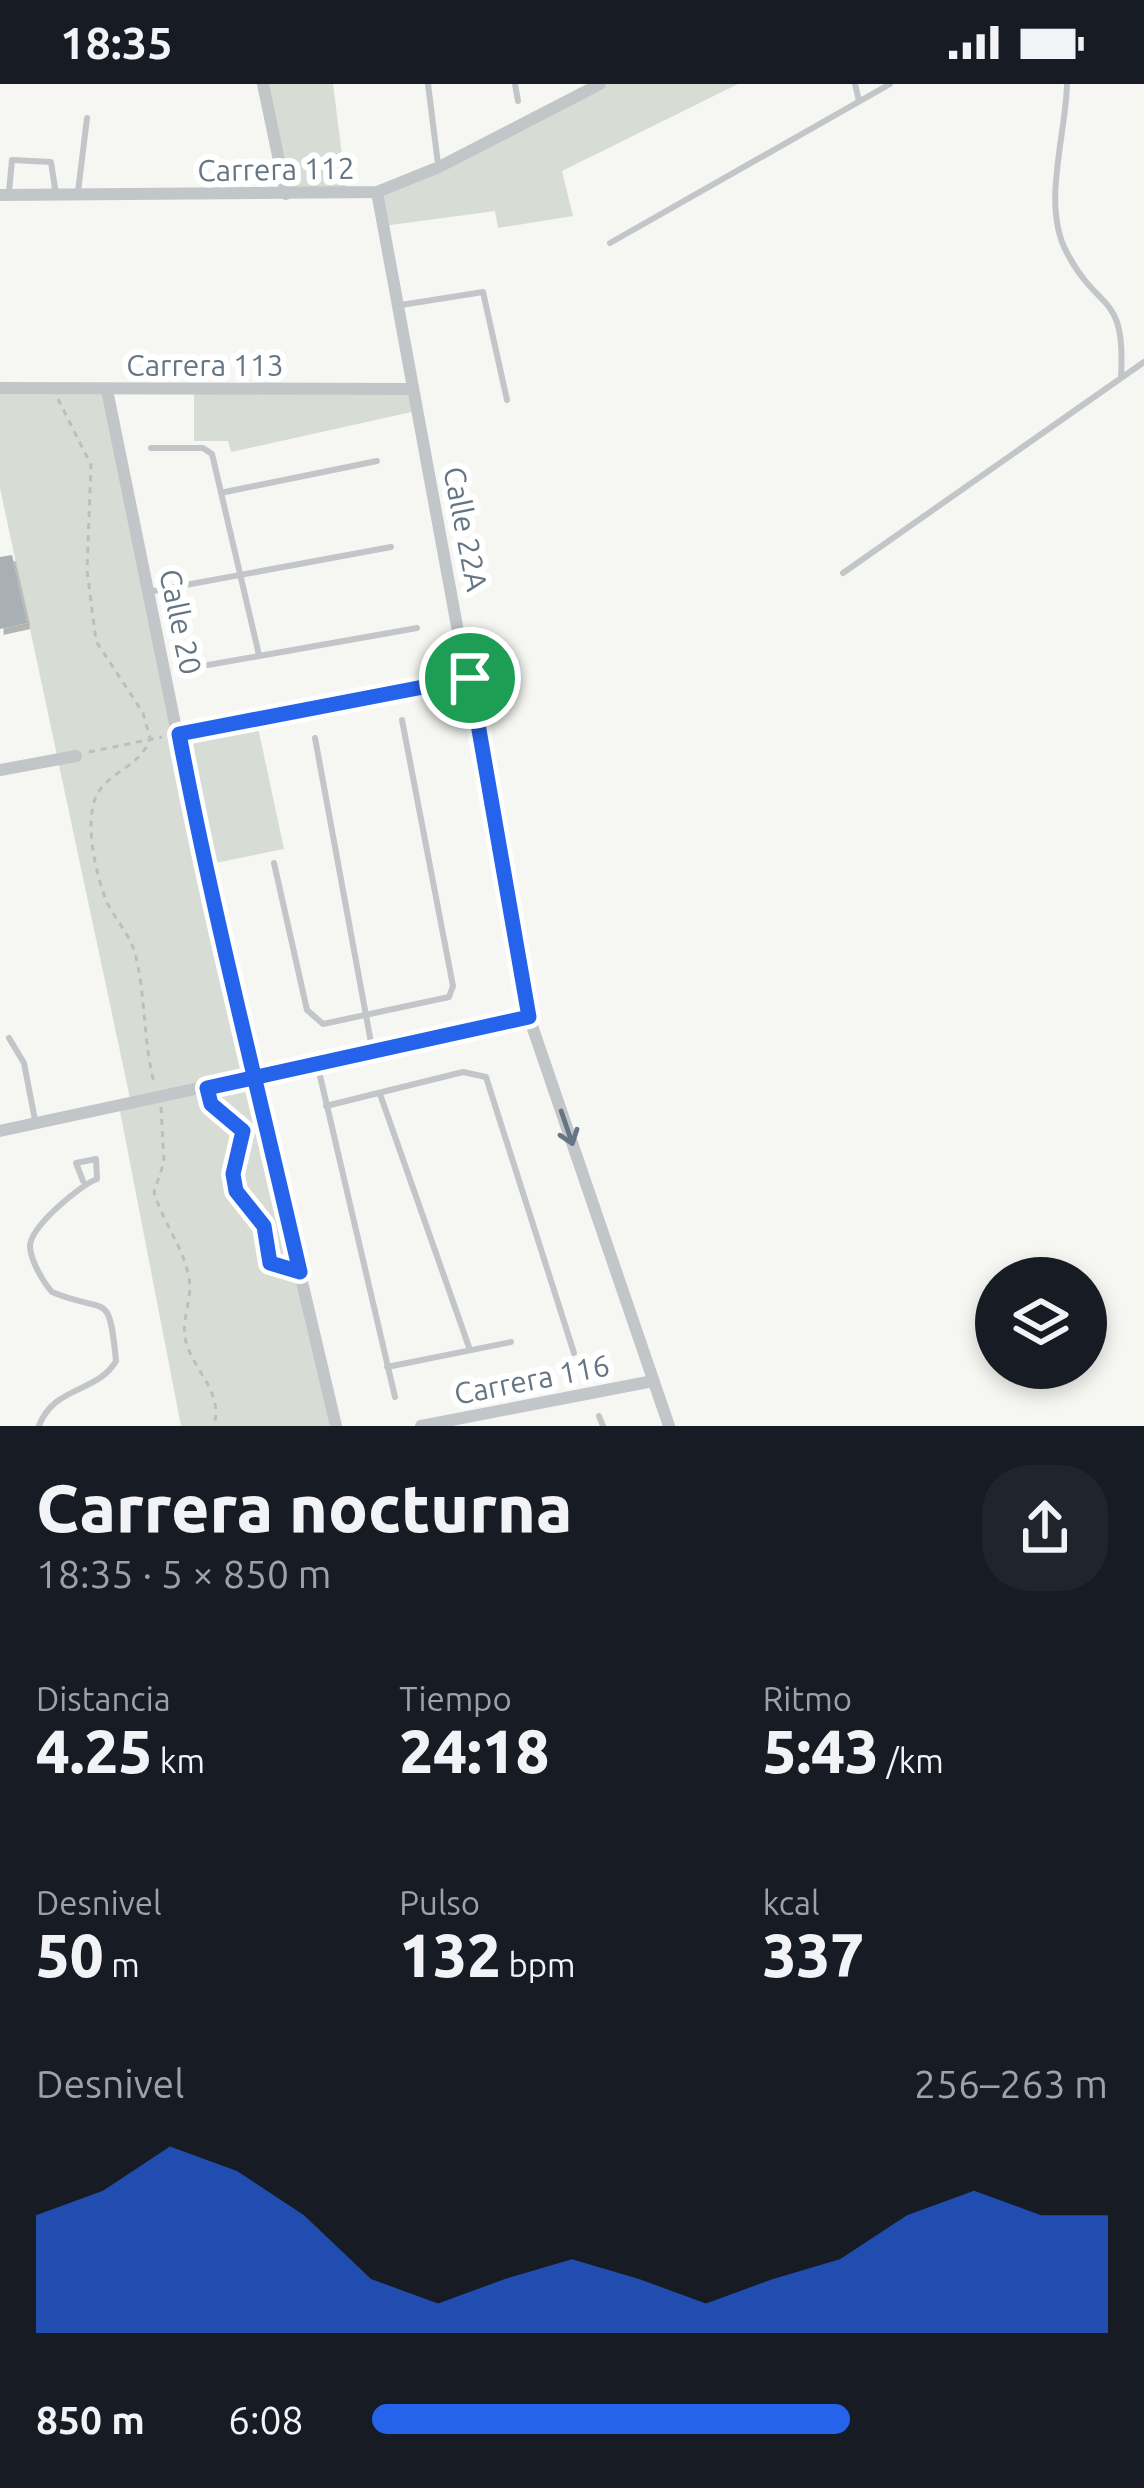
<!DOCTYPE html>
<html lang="es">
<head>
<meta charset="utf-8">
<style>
	:root { --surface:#171b24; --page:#20242c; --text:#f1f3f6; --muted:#9ea1a6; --accent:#2563eb }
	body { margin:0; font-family:Ubuntu,sans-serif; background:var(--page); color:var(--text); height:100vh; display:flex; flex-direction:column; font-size:45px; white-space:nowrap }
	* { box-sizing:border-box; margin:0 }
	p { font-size:39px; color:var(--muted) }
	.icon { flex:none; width:66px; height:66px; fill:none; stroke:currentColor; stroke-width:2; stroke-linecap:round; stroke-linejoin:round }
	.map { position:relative; height:1342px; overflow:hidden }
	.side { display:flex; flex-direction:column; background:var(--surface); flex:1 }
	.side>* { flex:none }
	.tools { position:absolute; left:975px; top:1173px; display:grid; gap:24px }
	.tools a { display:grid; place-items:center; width:132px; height:132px; border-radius:50%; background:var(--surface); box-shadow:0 6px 18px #0003; font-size:60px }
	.pin { position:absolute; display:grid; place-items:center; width:102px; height:102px; color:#fff; margin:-51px; border:6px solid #fff; border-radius:50%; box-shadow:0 3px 12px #0007 }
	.round { display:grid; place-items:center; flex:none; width:126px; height:126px; border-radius:48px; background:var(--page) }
	.head { display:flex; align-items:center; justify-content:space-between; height:204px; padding:0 36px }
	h1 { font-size:66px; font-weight:800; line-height:90px }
	.stats { display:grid; grid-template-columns:repeat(3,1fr); gap:18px; height:204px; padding:12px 36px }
	.stats div { display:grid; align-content:center }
	.stats b { font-size:60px; font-weight:800 }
	.stats small { font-size:33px; font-weight:400 }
	.stats p { font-size:33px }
	.chart { height:336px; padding:24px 36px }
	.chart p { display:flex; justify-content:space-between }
	.chart svg { width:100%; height:216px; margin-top:12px; fill:var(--accent); opacity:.7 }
	ul { padding:0 36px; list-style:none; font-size:39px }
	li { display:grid; grid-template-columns:192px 144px 1fr; align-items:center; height:90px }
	li i { height:30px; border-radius:15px; background:var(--accent) }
	.status { display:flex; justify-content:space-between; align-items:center; height:84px; padding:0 60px; background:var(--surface); direction:ltr }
	.status svg { height:33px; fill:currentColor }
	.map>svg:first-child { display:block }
	.green { fill:#d7ddd4 }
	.building { fill:#a9b0b5; filter:url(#shadow) }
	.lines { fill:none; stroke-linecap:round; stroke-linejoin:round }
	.path { stroke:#bcbec0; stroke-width:3; stroke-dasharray:6 6; stroke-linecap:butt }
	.lane { stroke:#c2c6c9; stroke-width:6 }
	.street { stroke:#c2c6c9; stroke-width:12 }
	.oneway { stroke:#667583 }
	.route-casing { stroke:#fff; stroke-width:24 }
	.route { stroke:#2563eb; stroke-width:15 }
	.labels { text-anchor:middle; stroke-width:12; stroke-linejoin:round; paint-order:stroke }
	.street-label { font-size:30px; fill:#667583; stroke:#fff }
</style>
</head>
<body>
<div class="status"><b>18:35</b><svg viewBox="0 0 49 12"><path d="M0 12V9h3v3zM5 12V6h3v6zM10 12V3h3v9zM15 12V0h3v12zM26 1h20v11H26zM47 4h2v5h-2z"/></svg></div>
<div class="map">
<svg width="1144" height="1342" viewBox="0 0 1144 1342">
	<defs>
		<filter id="shadow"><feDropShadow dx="3.5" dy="6" stdDeviation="0" flood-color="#0004"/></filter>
	</defs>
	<rect width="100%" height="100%" fill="#f6f6f3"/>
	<g class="green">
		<polygon points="263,0 333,0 347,110 286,110"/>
		<polygon points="600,0 738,0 562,87 573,132 498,144 495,127 383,142 377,108"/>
		<polygon points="0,304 107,306 179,649 256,634 284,765 205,781 336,1342 181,1342 119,1022 131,1019 0,404"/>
		<polygon points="409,305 416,327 231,368 228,357 194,357 194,306"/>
	</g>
	<polygon class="building" points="12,471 27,539 0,545 0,473"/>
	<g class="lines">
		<g class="path">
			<path d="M58 315 91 381 87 486 96 557 143 629 150 654C141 684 106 687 95 715 85 742 96 790 106 816 115 836 131 851 136 873 146 916 143 959 155 1002"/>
			<polyline points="89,668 162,653"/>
			<polyline points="210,1017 243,1047 233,1091 236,1107 264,1142 270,1179 284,1186"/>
			<path d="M161 1023 164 1078 154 1108C163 1139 183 1162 189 1194 193 1215 180 1238 186 1258 195 1289 223 1307 214 1342"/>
		</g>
		<g class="lane">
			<polyline points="428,0 438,80"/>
			<polyline points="515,0 518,17"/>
			<polyline points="855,0 859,17"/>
			<path d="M1067 0C1066 52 1041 121 1067 169 1099 230 1126 207 1121 293"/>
			<polyline points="9,108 12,76 51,78 56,111"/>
			<polyline points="78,108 87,34"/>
			<polyline points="610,159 890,0"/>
			<polyline points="401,221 483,208 507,316"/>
			<polyline points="151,364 203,364 212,370 259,571"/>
			<polyline points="225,408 377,377"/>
			<polyline points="843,489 1144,278"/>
			<polyline points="148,508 391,463"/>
			<polyline points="208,581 417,544"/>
			<polyline points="315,654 372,964"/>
			<polyline points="274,779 307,926 323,940 449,913 453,902 402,636"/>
			<polyline points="9,954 24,979 35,1036"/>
			<polyline points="317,979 395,1313"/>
			<polyline points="380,1010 470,1266"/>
			<polyline points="326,1022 463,988 486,993 574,1269"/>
			<polyline points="387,1283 511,1258"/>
			<polyline points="599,1332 603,1342"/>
			<path d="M39 1342C53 1302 98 1309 116 1277 109 1204 107 1231 52 1208 43 1198 31 1177 30 1163 29 1143 82 1100 97 1095L96 1075 76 1079 83 1097"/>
		</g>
		<g class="street">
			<polyline points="263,0 286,110"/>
			<polyline points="377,108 529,933 669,1342"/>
			<polyline points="0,111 377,108 439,83 600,0"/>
			<polyline points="0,304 409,305"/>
			<polyline points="107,306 204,782 336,1342"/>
			<polyline points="179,650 470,594"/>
			<polyline points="0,686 76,672"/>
			<polyline points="0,1047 529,933"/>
			<polyline points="421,1342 653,1297"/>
		</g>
	</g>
	<defs><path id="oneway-shaft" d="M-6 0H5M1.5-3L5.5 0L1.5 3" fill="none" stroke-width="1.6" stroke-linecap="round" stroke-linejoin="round" transform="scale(3)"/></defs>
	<use class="oneway" href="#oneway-shaft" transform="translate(567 1044) rotate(71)"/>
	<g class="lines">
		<g class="route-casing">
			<path id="route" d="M470 594 529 933 207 1004 211 1020 243 1047 233 1090 236 1107 264 1142 270 1179 300 1188C259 1008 213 830 179 650L470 594"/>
		</g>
		<use href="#route" class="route"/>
	</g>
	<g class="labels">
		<g class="street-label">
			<text transform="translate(276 86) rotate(-1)" y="10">Carrera 112</text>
			<text x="205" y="292">Carrera 113</text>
			<text transform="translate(465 445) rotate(79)" y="10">Calle 22A</text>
			<text transform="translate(180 538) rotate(78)" y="10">Calle 20</text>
			<text transform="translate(532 1296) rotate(-11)" y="10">Carrera 116</text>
		</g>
	</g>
</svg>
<div class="tools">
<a><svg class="icon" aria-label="layers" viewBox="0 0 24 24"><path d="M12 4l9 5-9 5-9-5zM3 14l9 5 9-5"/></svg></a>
</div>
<div class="pin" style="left:470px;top:594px;background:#1e9e55"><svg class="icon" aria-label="arrive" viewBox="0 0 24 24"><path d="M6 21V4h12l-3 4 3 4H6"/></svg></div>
</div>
<section class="side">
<div class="head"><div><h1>Carrera nocturna</h1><p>18:35 · 5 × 850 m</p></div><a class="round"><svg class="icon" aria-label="share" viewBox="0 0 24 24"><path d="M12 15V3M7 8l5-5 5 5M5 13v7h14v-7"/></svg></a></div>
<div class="stats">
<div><p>Distancia</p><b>4.25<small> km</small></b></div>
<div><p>Tiempo</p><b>24:18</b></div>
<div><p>Ritmo</p><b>5:43<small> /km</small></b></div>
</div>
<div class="stats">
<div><p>Desnivel</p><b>50<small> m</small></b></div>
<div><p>Pulso</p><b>132<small> bpm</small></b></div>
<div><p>kcal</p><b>337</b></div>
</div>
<div class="chart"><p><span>Desnivel</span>256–263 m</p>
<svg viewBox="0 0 160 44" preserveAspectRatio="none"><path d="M0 44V20L10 15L20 6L30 11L40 20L50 33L60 38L70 33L80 29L90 33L100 38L110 33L120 29L130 20L140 15L150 20L160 20V44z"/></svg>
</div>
<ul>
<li><b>850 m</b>6:08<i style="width:65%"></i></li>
</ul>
</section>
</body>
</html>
